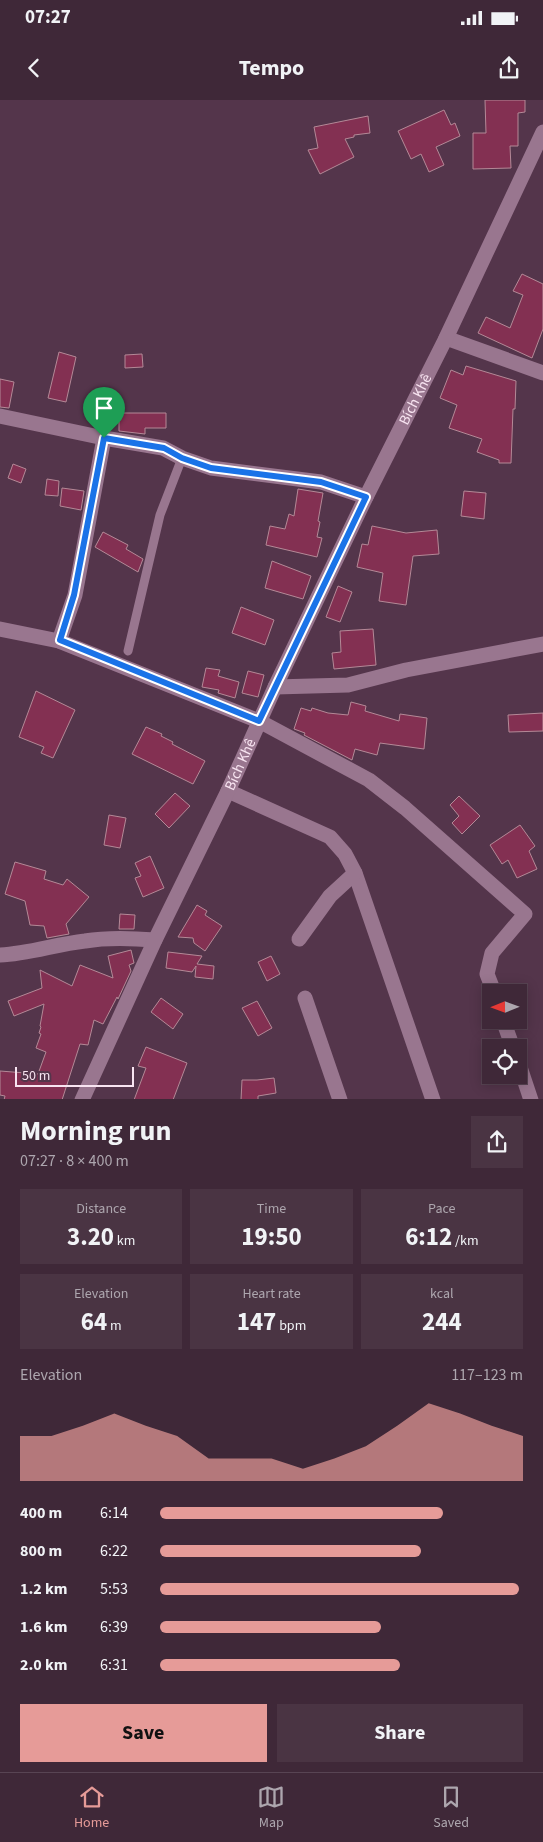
<!DOCTYPE html>
<html lang="en">
<head>
<meta charset="utf-8">
<style>
	:root { --surface:#3f2838; --page:#4a3443; --text:#f1f3f6; --muted:#ada6ae; --line:#584453; --accent:#e69b98 }
	body { margin:0; font-family:"Source Sans 3",sans-serif; background:var(--page); color:var(--text); height:100vh; display:flex; flex-direction:column; font-size:19px; white-space:nowrap }
	* { box-sizing:border-box; margin:0 }
	p { font-size:16px; color:var(--muted) }
	.icon { flex:none; width:28px; height:28px; fill:none; stroke:currentColor; stroke-width:2; stroke-linecap:round; stroke-linejoin:round }
	.map { position:relative; height:999px; overflow:hidden }
	.drawer { display:flex; flex-direction:column; background:var(--surface); flex:1 }
	.drawer>* { flex:none }
	.needle { width:32px; rotate:269deg }
	.buttons { position:absolute; left:482px; top:884px; display:grid; gap:10px }
	.buttons a { display:grid; place-items:center; width:45px; height:45px; border-radius:0px; background:var(--surface); box-shadow:0 2px 12px #0003,0 0 0 1px var(--line); font-size:25px }
	.scale { position:absolute; left:15px; bottom:12px; width:119px; box-sizing:border-box; padding-left:5px; border:2px solid #f8e4f1; border-top:0; font-size:14px; line-height:18px; white-space:nowrap; color:#f8e4f1; -webkit-text-stroke:4px #54354b; paint-order:stroke }
	.pin { position:absolute; display:grid; place-items:center; width:42px; height:42px; color:#fff; margin:-51px -21px; border-radius:50% 50% 50% 0; rotate:-45deg; box-shadow:0 0 5px #0007 }
	.pin .icon { rotate:45deg }
	.round { display:grid; place-items:center; flex:none; width:52px; height:52px; border-radius:0px; background:var(--page) }
	.overview { display:flex; align-items:center; justify-content:space-between; height:85px; padding:0 20px }
	h1 { font-size:28px; font-weight:700; line-height:38px }
	.metrics { display:grid; grid-template-columns:repeat(3,1fr); gap:8px; height:85px; padding:5px 20px }
	.metrics div { display:grid; align-content:center; border-radius:0px; background:var(--page); text-align:center }
	.metrics b { font-size:25px; font-weight:700 }
	.metrics small { font-size:14px; font-weight:400 }
	.metrics p { font-size:14px }
	.chart { height:140px; padding:10px 20px }
	.chart p { display:flex; justify-content:space-between }
	.chart svg { width:100%; height:90px; margin-top:5px; fill:var(--accent); opacity:.7 }
	.cta { display:flex; gap:10px; margin-top:auto; padding:10px 20px }
	.cta a { flex:1; height:58px; border-radius:0px; background:var(--accent); color:#111; font-size:20px; font-weight:700; line-height:58px; text-align:center }
	.cta a+a { background:var(--page); color:var(--text) }
	ul { padding:0 20px; list-style:none; font-size:16px }
	li { display:grid; grid-template-columns:80px 60px 1fr; align-items:center; height:38px }
	li i { height:12px; border-radius:6px; background:var(--accent) }
	.status { display:flex; justify-content:space-between; align-items:center; height:35px; padding:0 25px; background:var(--surface); direction:ltr }
	.status svg { height:14px; fill:currentColor }
	header { display:flex; justify-content:space-between; align-items:center; height:65px; padding:0 20px; background:var(--surface); font-size:22px; font-weight:700 }
	.tab-bar { display:flex; justify-content:space-around; align-items:center; height:70px; border-top:1px solid var(--line); background:var(--surface); font-size:14px; color:var(--muted) }
	.tab-bar a { display:grid; justify-items:center; gap:2px }
	.tab-bar .on { color:var(--accent) }
	.map>svg:first-child { display:block }
	.building { fill:#833052; stroke:#b48997 }
	.lines { fill:none; stroke-linecap:round; stroke-linejoin:round }
	.service { stroke:#99768f; stroke-width:9 }
	.minor { stroke:#99768f; stroke-width:15 }
	.secondary { stroke:#99768f; stroke-width:15 }
	.route-casing { stroke:#fff; stroke-width:10 }
	.route { stroke:#1a73e8; stroke-width:6 }
	.labels { text-anchor:middle; stroke-width:5; stroke-linejoin:round; paint-order:stroke }
	.street-label { font-size:15px; fill:#f8e4f1; stroke:#54354b }
</style>
</head>
<body>
<div class="status"><b>07:27</b><svg viewBox="0 0 49 12"><path d="M0 12V9h3v3zM5 12V6h3v6zM10 12V3h3v9zM15 12V0h3v12zM26 1h20v11H26zM47 4h2v5h-2z"/></svg></div>
<header><svg class="icon" aria-label="back" viewBox="0 0 24 24"><path d="M15 5l-7 7 7 7"/></svg>Tempo<svg class="icon" aria-label="share" viewBox="0 0 24 24"><path d="M12 15V3M7 8l5-5 5 5M5 13v7h14v-7"/></svg></header>
<div class="map">
<svg width="543" height="1000" viewBox="0 0 543 1000">
	<rect width="100%" height="100%" fill="#54354b"/>
	<g class="building">
		<polygon points="485,0 525,0 525,12 518,13 518,46 510,46 511,68 473,69 473,33 486,33"/>
		<polygon points="444,10 451,25 455,23 460,36 436,47 444,65 429,72 421,54 411,59 398,31"/>
		<polygon points="368,16 370,33 354,35 354,37 345,39 354,57 320,74 308,50 318,48 314,27"/>
		<polygon points="522,174 543,184 543,229 532,258 478,233 486,217 510,228 523,195 513,191"/>
		<polygon points="59,252 76,257 66,302 48,298"/>
		<polygon points="142,254 143,267 125,268 125,255"/>
		<polygon points="466,266 516,281 515,309 513,309 511,363 499,363 499,360 477,352 482,339 449,328 457,305 440,298 451,270 463,275"/>
		<polygon points="0,279 14,282 9,308 0,307"/>
		<polygon points="119,313 166,313 166,328 145,328 145,334 119,331"/>
		<polygon points="13,364 26,369 21,383 8,378"/>
		<polygon points="47,379 59,381 58,396 45,395"/>
		<polygon points="62,388 84,391 81,410 60,406"/>
		<polygon points="298,389 323,393 318,421 320,422 317,437 322,438 317,457 266,445 270,426 285,429 289,414 294,416"/>
		<polygon points="464,391 486,393 484,419 461,416"/>
		<polygon points="372,426 406,433 437,430 439,454 413,456 406,505 379,501 383,473 357,467 362,444 368,445"/>
		<polygon points="103,432 128,445 126,449 143,459 138,472 95,447"/>
		<polygon points="272,461 311,476 303,499 265,488"/>
		<polygon points="338,486 352,492 340,522 326,517"/>
		<polygon points="241,507 274,520 265,545 232,533"/>
		<polygon points="373,529 376,565 334,569 332,553 341,552 340,531"/>
		<polygon points="206,568 220,570 218,576 239,582 235,598 218,593 219,590 202,587"/>
		<polygon points="248,571 264,575 258,597 242,593"/>
		<polygon points="36,591 75,610 53,658 41,653 44,647 19,637"/>
		<polygon points="351,602 366,606 365,611 399,621 400,614 427,618 424,649 380,643 377,655 355,649 352,660 304,635 305,633 294,629 301,608 311,611 312,608 328,613 348,615"/>
		<polygon points="543,613 543,631 509,632 508,615"/>
		<polygon points="146,627 162,634 161,636 173,642 172,644 205,661 193,684 132,654"/>
		<polygon points="175,693 190,706 169,728 155,714"/>
		<polygon points="459,696 480,716 462,734 452,723 459,716 450,705"/>
		<polygon points="109,715 126,718 120,748 104,745"/>
		<polygon points="520,725 535,746 529,751 537,769 517,778 508,760 502,764 490,745"/>
		<polygon points="150,756 164,788 143,797 135,778 141,776 135,763"/>
		<polygon points="15,762 46,771 44,779 63,785 67,779 89,797 66,824 69,834 47,838 44,826 30,825 25,801 5,794"/>
		<polygon points="197,805 207,811 205,815 222,826 205,851 194,843 193,838 178,837"/>
		<polygon points="120,814 135,815 134,829 119,829"/>
		<polygon points="131,850 134,863 129,865 131,871 118,899 117,897 103,924 94,920 88,945 80,944 62,1000 4,1000 5,996 0,995 0,971 38,974 46,952 36,948 41,934 39,933 41,927 40,926 44,904 14,916 8,901 42,888 40,870 72,886 80,865 113,878 108,856"/>
		<polygon points="168,852 202,856 197,864 214,866 213,879 195,877 196,866 192,872 166,868"/>
		<polygon points="271,856 280,874 267,881 258,862"/>
		<polygon points="161,898 183,914 173,929 151,912"/>
		<polygon points="257,901 272,928 258,936 242,908"/>
		<polygon points="146,947 187,963 173,1000 134,1000 146,968 138,966"/>
		<polygon points="274,978 276,993 258,996 258,1000 241,1000 242,980 257,980"/>
	</g>
	<g class="lines">
		<polyline class="service" points="128,551 160,415 182,358"/>
		<g class="minor">
			<polyline points="446,238 543,273"/>
			<polyline points="0,316 104,338 163,348 182,358 211,368 321,382 366,397"/>
			<polyline points="0,529 59,541 259,621 369,680 405,708 525,814 492,853 487,874 494,892"/>
			<polyline points="59,541 75,495 104,338"/>
			<polyline points="275,587 348,585 406,570 543,544"/>
			<polyline points="228,691 330,737 345,754 355,773 433,1000"/>
			<polyline points="299,839 330,796 355,773"/>
			<path d="M0 855C29 854 56 844 85 841 108 837 131 838 155 840"/>
			<polyline points="305,898 340,1000"/>
			<polyline points="503,920 513,948"/>
			<polyline points="519,964 531,1000"/>
		</g>
		<path class="secondary" id="s1" d="M82 1000 155 840 228 691 275 587 366 397 446 238 543 32"/>
	</g>
	<g class="lines">
		<g class="route-casing">
			<polygon id="route" points="104,338 164,348 182,358 211,368 321,382 366,397 259,621 60,540 74,495"/>
		</g>
		<use href="#route" class="route"/>
	</g>
	<g class="labels">
		<g class="street-label">
			<text dy="5" stroke="none"><textPath href="#s1" startOffset="776">Bích Khê</textPath></text>
			<text dy="5" stroke="none"><textPath href="#s1" startOffset="371">Bích Khê</textPath></text>
		</g>
	</g>
</svg>
<div class="buttons">
<a><svg class="needle" viewBox="-14 -14 28 28"><path d="M0-13l5 13h-10z" fill="#e53935"/><path d="M0 13l5-13h-10z" fill="#ada6ae"/></svg></a>
<a><svg class="icon" aria-label="locate" viewBox="0 0 24 24"><circle cx="12" cy="12" r="6"/><path d="M12 2v4M12 18v4M2 12h4M18 12h4"/></svg></a>
</div>
<div class="scale">50 m</div>
<div class="pin" style="left:104px;top:338px;background:#1e9e55"><svg class="icon" aria-label="arrive" viewBox="0 0 24 24"><path d="M6 21V4h12l-3 4 3 4H6"/></svg></div>
</div>
<section class="drawer">
<div class="overview"><div><h1>Morning run</h1><p>07:27 · 8 × 400 m</p></div><a class="round"><svg class="icon" aria-label="share" viewBox="0 0 24 24"><path d="M12 15V3M7 8l5-5 5 5M5 13v7h14v-7"/></svg></a></div>
<div class="metrics">
<div><p>Distance</p><b>3.20<small> km</small></b></div>
<div><p>Time</p><b>19:50</b></div>
<div><p>Pace</p><b>6:12<small> /km</small></b></div>
</div>
<div class="metrics">
<div><p>Elevation</p><b>64<small> m</small></b></div>
<div><p>Heart rate</p><b>147<small> bpm</small></b></div>
<div><p>kcal</p><b>244</b></div>
</div>
<div class="chart"><p><span>Elevation</span>117–123 m</p>
<svg viewBox="0 0 160 44" preserveAspectRatio="none"><path d="M0 44V22L10 22L20 17L30 11L40 17L50 22L60 33L70 33L80 33L90 38L100 33L110 27L120 17L130 6L140 11L150 17L160 22V44z"/></svg>
</div>
<ul>
<li><b>400 m</b>6:14<i style="width:78%"></i></li>
<li><b>800 m</b>6:22<i style="width:72%"></i></li>
<li><b>1.2 km</b>5:53<i style="width:99%"></i></li>
<li><b>1.6 km</b>6:39<i style="width:61%"></i></li>
<li><b>2.0 km</b>6:31<i style="width:66%"></i></li>
</ul>
<div class="cta"><a>Save</a><a>Share</a></div>
</section>
<nav class="tab-bar">
<a class="on"><svg class="icon" aria-label="home" viewBox="0 0 24 24"><path d="M3 11l9-7 9 7M6 9v11h12V9"/></svg>Home</a>
<a><svg class="icon" aria-label="map" viewBox="0 0 24 24"><path d="M3 6l6-2 6 2 6-2v14l-6 2-6-2-6 2zM9 4v14M15 6v14"/></svg>Map</a>
<a><svg class="icon" aria-label="saved" viewBox="0 0 24 24"><path d="M7 4h10v16l-5-4-5 4z"/></svg>Saved</a>
</nav>
</body>
</html>
